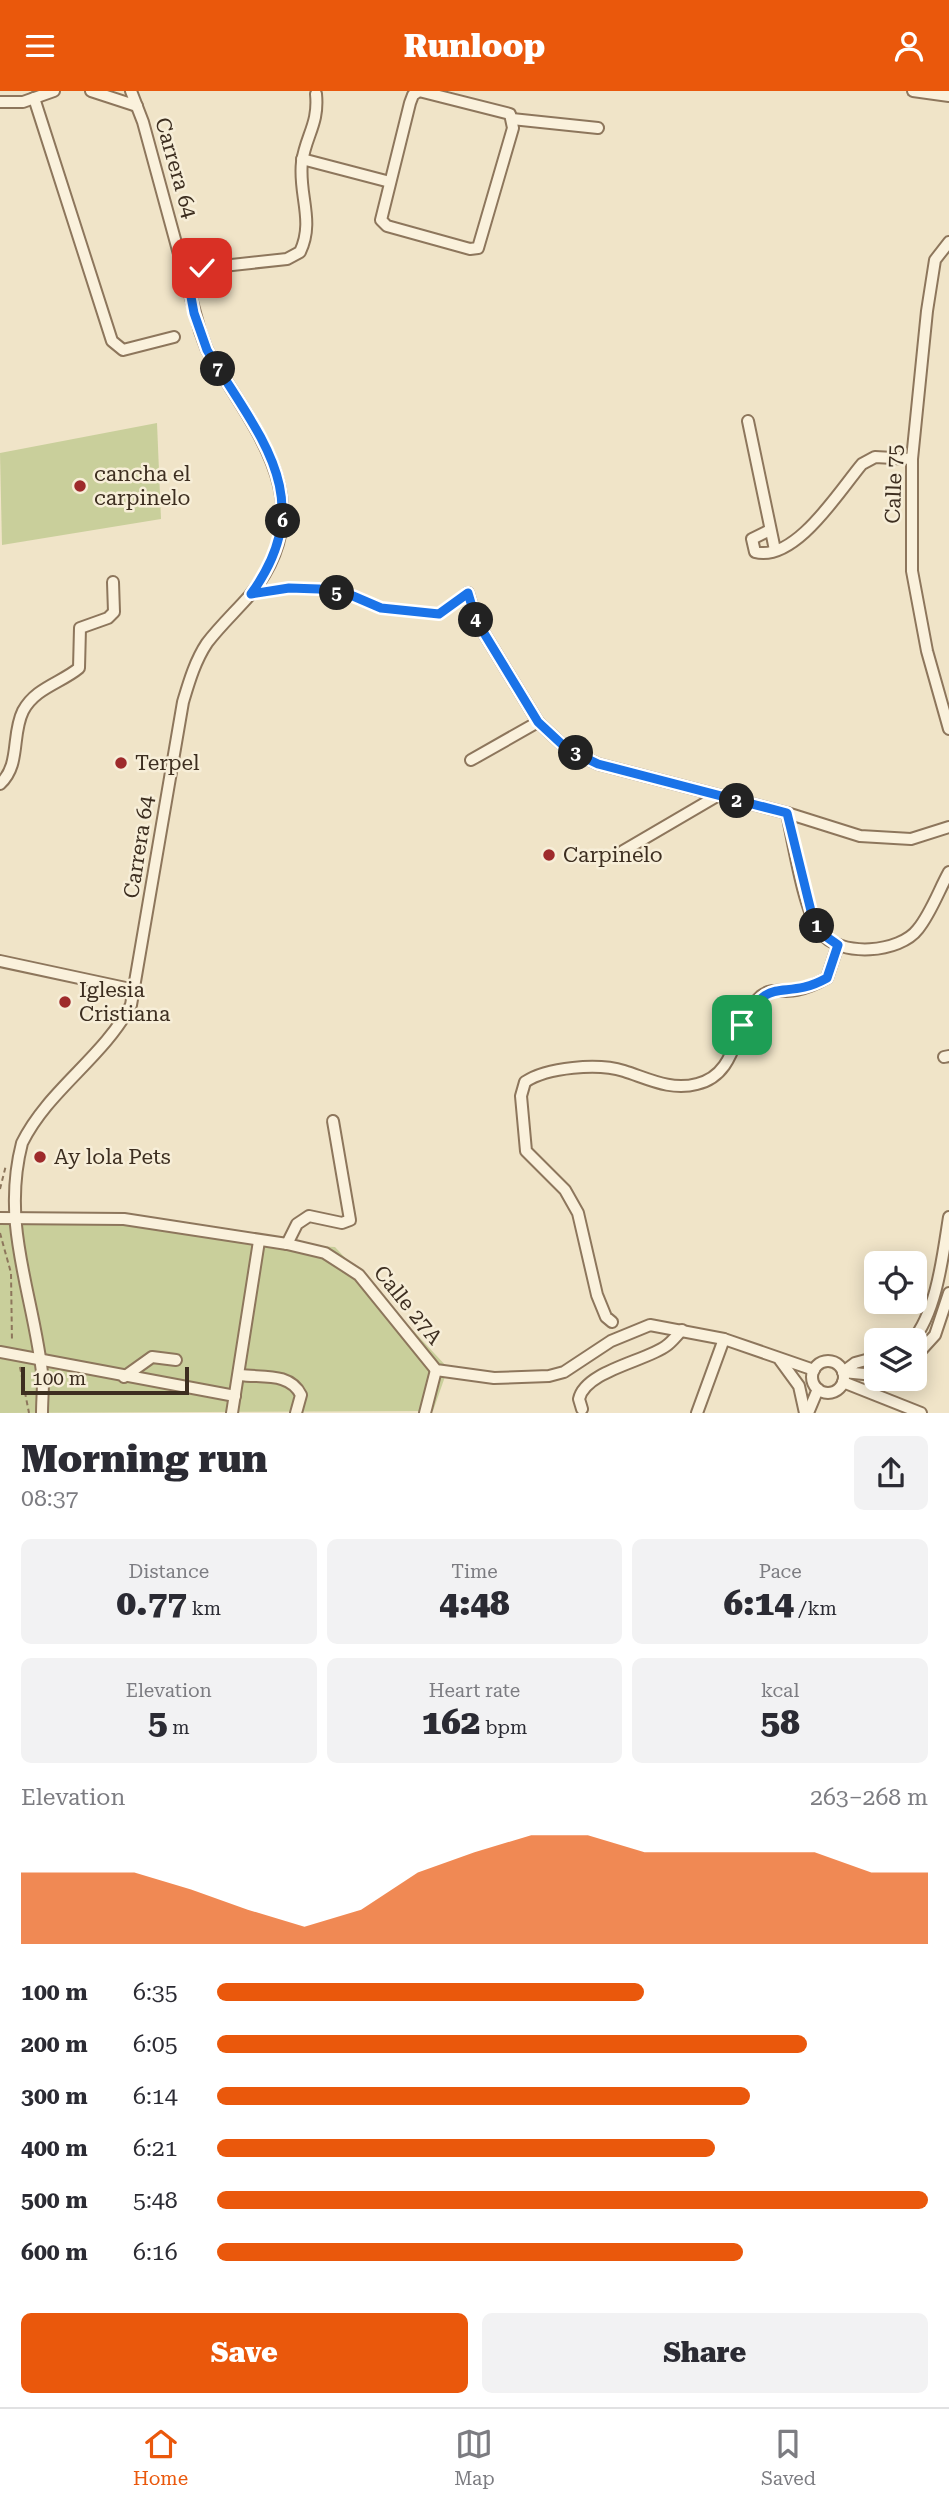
<!DOCTYPE html>
<html lang="en">
<head>
<meta charset="utf-8">
<style>
	:root { --surface:#fff; --page:#f2f2f3; --text:#2b2b33; --muted:#7c7c81; --line:#e1e1e2; --accent:#ea580c }
	body { margin:0; font-family:"Roboto Serif",serif; background:var(--page); color:var(--text); height:100vh; display:flex; flex-direction:column; font-size:26px; white-space:nowrap }
	* { box-sizing:border-box; margin:0 }
	p { font-size:23px; color:var(--muted) }
	.icon { flex:none; width:38px; height:38px; fill:none; stroke:currentColor; stroke-width:2; stroke-linecap:round; stroke-linejoin:round }
	.map { position:relative; height:1322px; overflow:hidden }
	.details { display:flex; flex-direction:column; background:var(--surface); flex:1 }
	.details>* { flex:none }
	.tools { position:absolute; left:864px; top:1160px; display:grid; gap:14px }
	.tools a { display:grid; place-items:center; width:63px; height:63px; border-radius:10px; background:var(--surface); box-shadow:0 4px 18px #0003; font-size:35px }
	.scale { position:absolute; left:21px; bottom:18px; width:168px; box-sizing:border-box; padding-left:7px; border:4px solid #3d2e20; border-top:0; font-size:19px; line-height:24px; white-space:nowrap; color:#3d2e20; -webkit-text-stroke:5px #f7eed8; paint-order:stroke }
	.pin { position:absolute; display:grid; place-items:center; width:60px; height:60px; color:#fff; margin:-30px; border-radius:14px; box-shadow:0 4px 10px #0006 }
	.km { position:absolute; width:35px; height:35px; margin:-18px; border-radius:50%; background:#222; color:#fff; font-size:19px; line-height:35px; text-align:center }
	.round { display:grid; place-items:center; flex:none; width:74px; height:74px; border-radius:10px; background:var(--page) }
	.headline { display:flex; align-items:center; justify-content:space-between; height:119px; padding:0 21px }
	h1 { font-size:38px; font-weight:800; line-height:52px }
	.metrics { display:grid; grid-template-columns:repeat(3,1fr); gap:10px; height:119px; padding:7px 21px }
	.metrics div { display:grid; align-content:center; border-radius:10px; background:var(--page); text-align:center }
	.metrics b { font-size:35px; font-weight:800 }
	.metrics small { font-size:19px; font-weight:400 }
	.metrics p { font-size:19px }
	.chart { height:196px; padding:14px 21px }
	.chart p { display:flex; justify-content:space-between }
	.chart svg { width:100%; height:126px; margin-top:7px; fill:var(--accent); opacity:.7 }
	.primary-button { display:flex; gap:14px; margin-top:auto; padding:14px 21px }
	.primary-button a { flex:1; height:80px; border-radius:10px; background:var(--accent); color:#fff; font-size:28px; font-weight:800; line-height:80px; text-align:center }
	.primary-button a+a { background:var(--page); color:var(--text) }
	ul { padding:0 21px; list-style:none; font-size:23px }
	li { display:grid; grid-template-columns:112px 84px 1fr; align-items:center; height:52px }
	li i { height:18px; border-radius:9px; background:var(--accent) }
	header { display:flex; justify-content:space-between; align-items:center; height:91px; padding:0 21px; background:var(--accent); color:#fff; font-size:32px; font-weight:800 }
	.tab-bar { display:flex; justify-content:space-around; align-items:center; height:98px; border-top:2px solid var(--line); background:var(--surface); font-size:19px; color:var(--muted) }
	.tab-bar a { display:grid; justify-items:center; gap:4px }
	.tab-bar .current { color:var(--accent) }
	.map>svg:first-child { display:block }
	.green { fill:#c9cf9b }
	.lines { fill:none; stroke-linecap:round; stroke-linejoin:round }
	.minor-casing { stroke:#8d765c; stroke-width:14 }
	.path { stroke:#8d765c; stroke-width:2; stroke-dasharray:5 3.5; stroke-linecap:butt }
	.minor { stroke:#faf1dc; stroke-width:10 }
	.route-casing { stroke:#fff; stroke-width:14 }
	.route { stroke:#1a73e8; stroke-width:9 }
	.poi-dot { fill:#9e2a2b; stroke:#f7eed8; stroke-width:2.5 }
	.labels { text-anchor:middle; stroke-width:5; stroke-linejoin:round; paint-order:stroke }
	.street-label { font-size:21px; fill:#3d2e20; stroke:#f7eed8 }
	.poi-label { font-size:21px; fill:#3d2e20; stroke:#f7eed8; text-anchor:start }
</style>
</head>
<body>
<header><svg class="icon" aria-label="menu" viewBox="0 0 24 24"><path d="M4 6h16M4 12h16M4 18h16"/></svg>Runloop<svg class="icon" aria-label="person" viewBox="0 0 24 24"><circle cx="12" cy="8" r="4"/><path d="M4 21q1-7 8-7t8 7"/></svg></header>
<div class="map">
<svg width="949" height="1322" viewBox="0 0 949 1322">
	<rect width="100%" height="100%" fill="#f0e4c8"/>
	<g class="green">
		<polygon points="157,332 161,428 2,454 0,362"/>
		<polygon points="0,1130 144,1132 238,1151 335,1156 448,1277 433,1320 0,1322"/>
	</g>
	<g class="lines">
		<g class="minor-casing">
			<g id="minor">
				<polyline points="91,0 137,15"/>
				<polygon points="419,0 510,23 513,37 478,157 470,158 387,135 381,129 410,12 413,4"/>
				<polyline points="913,0 949,5"/>
				<polyline points="34,7 112,250 123,259 174,246"/>
				<polyline points="0,11 23,11 54,0"/>
				<polyline points="512,28 598,37"/>
				<polyline points="302,68 390,91"/>
				<polyline points="949,151 935,169 927,220 912,368 912,480 927,560 949,638"/>
				<path d="M186 179 287 168 300 161C315 130 298 103 302 71 306 44 319 33 316 3"/>
				<polyline points="748,330 775,459"/>
				<path d="M770 439 752 448 755 461C795 472 840 399 862 373L875 366 912 368"/>
				<polyline points="468,502 476,529 538,631 567,658 598,673 787,722 860,745 911,748 949,736"/>
				<polyline points="471,669 538,631"/>
				<path d="M0 693C21 674 11 644 23 620 35 597 61 592 79 577L80 537 108 527 114 521 113 491"/>
				<path d="M787 722C793 750 804 820 820 841 840 867 900 862 918 838 931 822 939 799 949 781"/>
				<polyline points="623,760 717,705"/>
				<polyline points="0,870 135,899"/>
				<polyline points="944,966 949,965"/>
				<polyline points="0,1127 124,1128 287,1153 325,1162 359,1184 436,1279 494,1287 549,1285 564,1281 611,1250 650,1234 724,1248 814,1279"/>
				<polyline points="287,1153 297,1133 309,1125 342,1132 350,1129 333,1030"/>
				<path d="M612 1231 606 1226 597 1204 578 1122 565 1099 526 1060 521 1005 525 991C547 976 598 972 624 980 649 988 671 1000 697 993 740 983 733 930 761 905 772 896 784 902 797 899 807 897 818 892 827 887L838 854"/>
				<path d="M912 1250C937 1221 943 1163 949 1126"/>
				<polyline points="0,1261 235,1305"/>
				<polyline points="915,1266 935,1244 949,1202"/>
				<polyline points="780,1269 799,1295 805,1322"/>
				<circle cx="828" cy="1286" r="16"/>
				<polyline points="843,1281 855,1272 877,1266"/>
				<polyline points="843,1281 864,1283 877,1279"/>
				<path d="M240 1284C262 1287 290 1281 301 1304L296 1322"/>
				<polyline points="124,1286 152,1266 176,1269"/>
				<polyline points="843,1291 921,1322"/>
				<path d="M582 1318 579 1308C585 1280 646 1270 666 1255 672 1251 677 1244 682 1239"/>
				<path d="M42 1322C42 1312 43 1300 43 1290 35 1206 0 1137 22 1052 48 999 103 967 131 914L183 611C189 591 195 570 207 552 220 535 236 520 250 504 324 413 255 340 207 259L200 240 143 31 131 0"/>
				<polyline points="232,1322 259,1150"/>
				<polyline points="425,1322 436,1279"/>
				<polyline points="697,1322 724,1248"/>
				<polyline points="808,1322 818,1298"/>
			</g>
		</g>
		<g class="path">
			<polyline points="265,501 289,497 319,498 353,505 381,517 439,523 458,509"/>
			<polyline points="0,1098 6,1074"/>
			<polyline points="0,1142 11,1182 12,1251"/>
			<polyline points="20,1276 29,1322"/>
		</g>
		<use href="#minor" class="minor"/>
	</g>
	<g class="lines">
		<g class="route-casing">
			<path id="route" d="M202 177 186 179 194 222 207 259C258 345 321 406 251 503L289 497 319 498 353 505 381 517 439 523 468 502 476 529 538 631 567 658 598 673 787 722 812 824 821 842 838 854 827 887C782 912 771 880 742 934"/>
		</g>
		<use href="#route" class="route"/>
	</g>
	<g class="poi-dot">
		<circle cx="80" cy="395" r="7"/>
		<circle cx="121" cy="672" r="7"/>
		<circle cx="549" cy="764" r="7"/>
		<circle cx="65" cy="911" r="7"/>
		<circle cx="40" cy="1066" r="7"/>
	</g>
	<g class="labels">
		<g class="street-label">
			<text transform="translate(176 77) rotate(74)" y="7">Carrera 64</text>
			<text transform="translate(894 393) rotate(-88)" y="7">Calle 75</text>
			<text transform="translate(139 756) rotate(-81)" y="7">Carrera 64</text>
			<text transform="translate(408 1214) rotate(51)" y="7">Calle 27A</text>
		</g>
		<g class="poi-label">
			<text x="94" y="390">cancha el<tspan x="94" dy="24">carpinelo</tspan></text>
			<text x="135" y="679">Terpel</text>
			<text x="563" y="771">Carpinelo</text>
			<text x="79" y="906">Iglesia<tspan x="79" dy="24">Cristiana</tspan></text>
			<text x="54" y="1073">Ay lola Pets</text>
		</g>
	</g>
</svg>
<div class="tools">
<a><svg class="icon" aria-label="locate" viewBox="0 0 24 24"><circle cx="12" cy="12" r="6"/><path d="M12 2v4M12 18v4M2 12h4M18 12h4"/></svg></a>
<a><svg class="icon" aria-label="layers" viewBox="0 0 24 24"><path d="M12 4l9 5-9 5-9-5zM3 14l9 5 9-5"/></svg></a>
</div>
<div class="scale">100 m</div>
<div class="pin" style="left:742px;top:934px;background:#1e9e55"><svg class="icon" aria-label="arrive" viewBox="0 0 24 24"><path d="M6 21V4h12l-3 4 3 4H6"/></svg></div>
<div class="pin" style="left:202px;top:177px;background:#d93025"><svg class="icon" aria-label="check" viewBox="0 0 24 24"><path d="M5 12l5 5 9-10"/></svg></div>
<b class="km" style="left:817px;top:835px">1</b>
<b class="km" style="left:737px;top:710px">2</b>
<b class="km" style="left:576px;top:662px">3</b>
<b class="km" style="left:476px;top:529px">4</b>
<b class="km" style="left:337px;top:502px">5</b>
<b class="km" style="left:283px;top:430px">6</b>
<b class="km" style="left:218px;top:278px">7</b>
</div>
<section class="details">
<div class="headline"><div><h1>Morning run</h1><p>08:37</p></div><a class="round"><svg class="icon" aria-label="share" viewBox="0 0 24 24"><path d="M12 15V3M7 8l5-5 5 5M5 13v7h14v-7"/></svg></a></div>
<div class="metrics">
<div><p>Distance</p><b>0.77<small> km</small></b></div>
<div><p>Time</p><b>4:48</b></div>
<div><p>Pace</p><b>6:14<small> /km</small></b></div>
</div>
<div class="metrics">
<div><p>Elevation</p><b>5<small> m</small></b></div>
<div><p>Heart rate</p><b>162<small> bpm</small></b></div>
<div><p>kcal</p><b>58</b></div>
</div>
<div class="chart"><p><span>Elevation</span>263–268 m</p>
<svg viewBox="0 0 160 44" preserveAspectRatio="none"><path d="M0 44V19L10 19L20 19L30 25L40 32L50 38L60 32L70 19L80 12L90 6L100 6L110 12L120 12L130 12L140 12L150 19L160 19V44z"/></svg>
</div>
<ul>
<li><b>100 m</b>6:35<i style="width:60%"></i></li>
<li><b>200 m</b>6:05<i style="width:83%"></i></li>
<li><b>300 m</b>6:14<i style="width:75%"></i></li>
<li><b>400 m</b>6:21<i style="width:70%"></i></li>
<li><b>500 m</b>5:48<i style="width:100%"></i></li>
<li><b>600 m</b>6:16<i style="width:74%"></i></li>
</ul>
<div class="primary-button"><a>Save</a><a>Share</a></div>
</section>
<nav class="tab-bar">
<a class="current"><svg class="icon" aria-label="home" viewBox="0 0 24 24"><path d="M3 11l9-7 9 7M6 9v11h12V9"/></svg>Home</a>
<a><svg class="icon" aria-label="map" viewBox="0 0 24 24"><path d="M3 6l6-2 6 2 6-2v14l-6 2-6-2-6 2zM9 4v14M15 6v14"/></svg>Map</a>
<a><svg class="icon" aria-label="saved" viewBox="0 0 24 24"><path d="M7 4h10v16l-5-4-5 4z"/></svg>Saved</a>
</nav>
</body>
</html>
